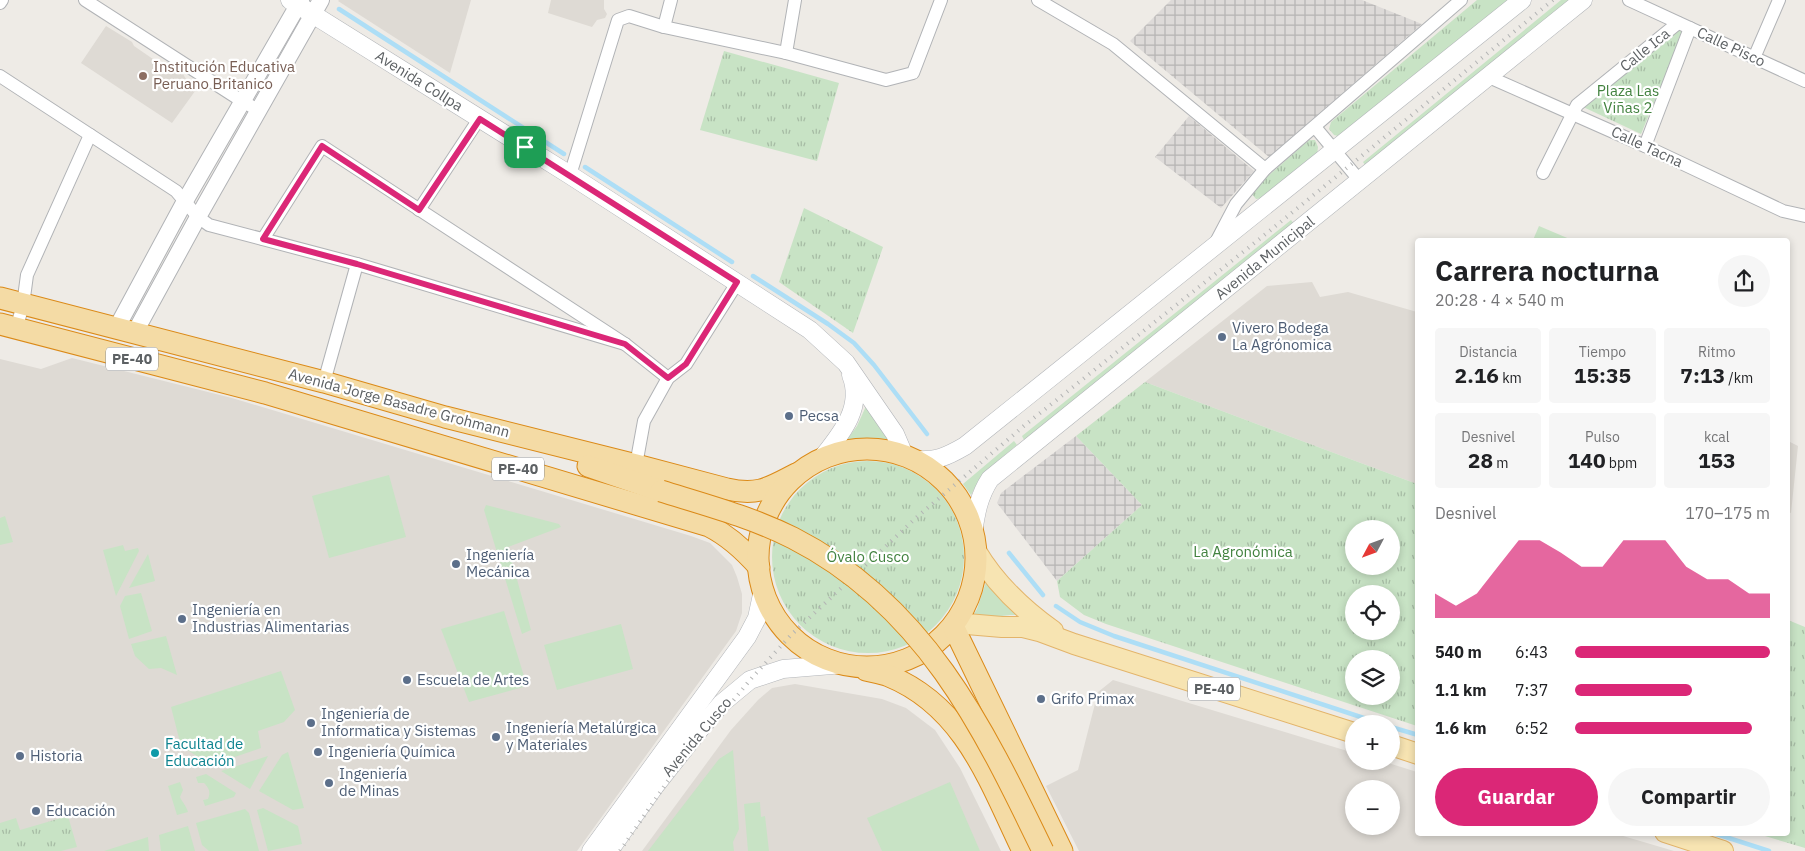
<!DOCTYPE html>
<html lang="es">
<head>
<meta charset="utf-8">
<style>
	:root { --surface:#fff; --page:#f6f6f6; --text:#202124; --muted:#757577; --accent:#db2777 }
	body { margin:0; font-family:"IBM Plex Sans",sans-serif; background:var(--page); color:var(--text); height:100vh; display:flex; flex-direction:column; font-size:19px; white-space:nowrap }
	* { box-sizing:border-box; margin:0 }
	p { font-size:16px; color:var(--muted) }
	.icon { flex:none; width:28px; height:28px; fill:none; stroke:currentColor; stroke-width:2; stroke-linecap:round; stroke-linejoin:round }
	.map { position:relative; flex:1; overflow:hidden }
	.side { position:absolute; left:1415px; top:238px; width:375px; height:598px; display:flex; flex-direction:column; background:var(--surface); border-radius:5px; box-shadow:0 2px 8px #0003 }
	.side>* { flex:none }
	.needle { width:32px; rotate:229deg }
	.buttons { position:absolute; left:1345px; top:520px; display:grid; gap:10px }
	.buttons a { display:grid; place-items:center; width:55px; height:55px; border-radius:50%; background:var(--surface); box-shadow:0 2px 8px #0003; font-size:25px }
	.pin { position:absolute; display:grid; place-items:center; width:42px; height:42px; color:#fff; margin:-21px; border-radius:10px; box-shadow:0 2px 8px #0006 }
	.round { display:grid; place-items:center; flex:none; width:52px; height:52px; border-radius:26px; background:var(--page) }
	.headline { display:flex; align-items:center; justify-content:space-between; height:85px; padding:0 20px }
	h1 { font-size:28px; font-weight:700; line-height:38px }
	.figures { display:grid; grid-template-columns:repeat(3,1fr); gap:8px; height:85px; padding:5px 20px }
	.figures div { display:grid; align-content:center; border-radius:5px; background:var(--page); text-align:center }
	.figures b { font-size:21px; font-weight:700 }
	.figures small { font-size:14px; font-weight:400 }
	.figures p { font-size:14px }
	.chart { height:140px; padding:10px 20px }
	.chart p { display:flex; justify-content:space-between }
	.chart svg { width:100%; height:90px; margin-top:5px; fill:var(--accent); opacity:.7 }
	.primary-button { display:flex; gap:10px; margin-top:auto; padding:10px 20px }
	.primary-button a { flex:1; height:58px; border-radius:30px; background:var(--accent); color:#fff; font-size:20px; font-weight:700; line-height:58px; text-align:center }
	.primary-button a+a { background:var(--page); color:var(--text) }
	ul { padding:0 20px; list-style:none; font-size:16px }
	li { display:grid; grid-template-columns:80px 60px 1fr; align-items:center; height:38px }
	li i { height:12px; border-radius:6px; background:var(--accent) }
	.map>svg:first-child { display:block }
	.industrial { fill:url(#industrial-grid) }
	.education { fill:#dedad4; fill-rule:evenodd }
	.grass { fill:#c8e3c5 }
	.park { fill:url(#park-tufts); fill-rule:evenodd }
	.lines { fill:none; stroke-linecap:round; stroke-linejoin:round }
	.stream { stroke:#addef6; stroke-width:4.5 }
	.minor-casing { stroke:#b1b3b6; stroke-width:14 }
	.tertiary-casing { stroke:#b1b3b6; stroke-width:18 }
	.secondary-casing { stroke:#b2b5b9; stroke-width:19 }
	.primary-casing { stroke:#e3b46a; stroke-width:22 }
	.trunk-casing { stroke:#db8a18; stroke-width:23 }
	.minor { stroke:#fff; stroke-width:12 }
	.tertiary { stroke:#fff; stroke-width:16 }
	.secondary { stroke:#fff; stroke-width:18 }
	.primary { stroke:#f7e4b2; stroke-width:20 }
	.trunk { stroke:#f4dba5; stroke-width:21 }
	.rail { stroke:#b3b4b4; stroke-width:4; stroke-dasharray:1 6; stroke-linecap:butt }
	.trunk-bridge-casing { stroke:#db8a18; stroke-width:23; stroke-linecap:butt }
	.trunk-bridge { stroke:#f4dba5; stroke-width:21 }
	.route-casing { stroke:#fff; stroke-width:10 }
	.route { stroke:#db2777; stroke-width:6 }
	.education-dot { fill:#8d6e63; stroke:#fff; stroke-width:2 }
	.service-dot { fill:#5c6f8a; stroke:#fff; stroke-width:2 }
	.culture-dot { fill:#0f9aa8; stroke:#fff; stroke-width:2 }
	.labels { text-anchor:middle; stroke-width:4.5; stroke-linejoin:round; paint-order:stroke }
	.shield { fill:#fff; stroke:#8e9092; stroke-width:1 }
	.shield-label { font-size:14px; font-weight:bold; fill:#5d6164 }
	.street-label { font-size:15px; fill:#5d6164; stroke:#fff }
	.education-label { font-size:15px; fill:#785e54; stroke:#fff; text-anchor:start }
	.park-label { font-size:15px; fill:#42823f; stroke:#fff }
	.service-label { font-size:15px; fill:#4e5e75; stroke:#fff; text-anchor:start }
	.culture-label { font-size:15px; fill:#0d838f; stroke:#fff; text-anchor:start }
</style>
</head>
<body>
<div class="map">
<svg width="1805" height="851" viewBox="0 0 1805 851">
	<defs>
		<pattern id="industrial-grid" width="8" height="8" patternUnits="userSpaceOnUse" patternTransform="scale(1.25)"><rect width="8" height="8" fill="#dddad8"/><path d="M0 4h8M4 0v8" fill="none" stroke="#b6b4b3"/></pattern>
		<pattern id="park-tufts" width="24" height="20" patternUnits="userSpaceOnUse" patternTransform="scale(1.25)"><rect width="24" height="20" fill="#c8e3c5"/><path d="M3 7l-1-3M5 7V3M7 7l1-3M15 17l-1-3M17 17v-4M19 17l1-3" fill="none" stroke="#a6bba4"/></pattern>
	</defs>
	<rect width="100%" height="100%" fill="#eeebe6"/>
	<g class="industrial">
		<polygon points="1171,0 1362,0 1422,24 1269,157 1130,41"/>
		<polygon points="1189,116 1254,171 1221,208 1155,157"/>
		<polygon points="1076,436 1142,505 1057,581 997,503 1001,493"/>
	</g>
	<g class="education">
		<polygon points="339,0 471,0 450,73 338,1"/>
		<polygon points="551,0 604,0 604,9 607,14 605,18 597,20 592,27 548,13"/>
		<polygon points="106,26 132,42 134,46 166,68 175,72 180,71 183,74 186,79 198,87 172,123 81,63"/>
		<polygon points="1312,282 1320,297 1348,292 1417,312 1417,484 1145,382 1267,286"/>
		<polygon points="72,358 232,398 691,536 710,543 732,565 737,577 742,594 742,613 736,631 577,851 0,851 0,359 41,369"/>
		<polygon points="1788,441 1798,446 1791,513 1788,512"/>
		<path d="M1113 680 1354 753V761H1382L1417 772 1418 832 1613 833 1674 851H1079L1046 786 1078 770 1098 692ZM1354 789H1391V826H1354Z"/>
		<polygon points="795,684 882,699 906,708 935,730 960,768 1001,851 642,851 731,730 758,700 772,688"/>
	</g>
	<g class="grass">
		<polygon points="1561,0 1572,0 1367,168 1363,162"/>
		<polygon points="1291,220 1295,225 1024,440 1022,436"/>
		<polygon points="1539,226 1572,240 1533,240"/>
		<polygon points="867,404 892,442 883,440 846,441 857,426"/>
		<path d="M1014 441 1017 445C999 460 981 473 971 495L963 484Z"/>
		<polygon points="389,475 406,537 329,558 312,496"/>
		<polygon points="486,505 559,524 561,527 508,547 531,630 522,634 484,510"/>
		<polygon points="5,516 13,542 0,545 0,518"/>
		<polygon points="123,545 125,551 138,548 139,551 116,596 103,550"/>
		<polygon points="148,554 155,581 129,588"/>
		<polygon points="987,579 1021,615 1010,615 970,620 977,609"/>
		<polygon points="141,593 152,631 129,639 120,606 125,596"/>
		<polygon points="504,611 527,686 469,702 441,629"/>
		<polygon points="621,624 633,669 557,690 544,645"/>
		<polygon points="166,636 177,675 161,668 149,669 135,656 131,644"/>
		<polygon points="281,671 295,710 284,722 258,731 261,748 211,765 181,746 171,707"/>
		<polygon points="733,750 739,829 733,842 734,851 648,851 719,759"/>
		<polygon points="288,752 304,808 293,810 259,791 282,755"/>
		<polygon points="268,756 250,789 221,771"/>
		<path d="M206 774 236 793 234 797 205 806 203 800 208 799C211 792 209 788 204 783H198L196 777Z"/>
		<path d="M180 782 183 790 180 797C182 802 186 805 188 812L177 815 168 786Z"/>
		<polygon points="950,782 980,851 882,851 867,818"/>
		<polygon points="760,802 761,817 765,816 769,851 748,851 744,804"/>
		<polygon points="263,808 298,826 302,844 268,851 257,810"/>
		<polygon points="245,809 249,813 259,851 209,851 202,845 196,823"/>
		<polygon points="188,826 195,851 161,851 159,835"/>
		<polygon points="148,837 149,851 104,851"/>
	</g>
	<g class="park">
		<polygon points="1477,0 1511,0 1338,136 1334,135 1329,129 1331,122"/>
		<polygon points="1677,28 1683,33 1641,134 1581,106"/>
		<polygon points="724,51 839,83 817,161 700,130"/>
		<polygon points="1309,140 1315,140 1318,147 1317,155 1263,198 1256,199 1252,194 1268,176"/>
		<polygon points="804,208 883,247 853,333 779,282"/>
		<path d="M1145 382 1417 484V726L1106 624 1084 615 1060 597 1057 581 1142 505 1076 436ZM1354 529H1391V566H1354ZM1354 594H1391V631H1354ZM1354 659H1391V696H1354Z"/>
		<circle cx="868" cy="557" r="96"/>
		<polygon points="1788,620 1805,627 1805,848 1755,833 1788,832"/>
		<polygon points="68,816 77,847 61,851 0,851 0,823 16,818 20,830"/>
	</g>
	<g class="lines">
		<g class="stream">
			<polyline points="339,9 564,154"/>
			<polyline points="585,167 732,262"/>
			<polyline points="753,276 828,324 854,343 874,365 927,434"/>
			<polyline points="1009,553 1043,595"/>
			<polyline points="1056,606 1080,622 1114,636 1382,724"/>
			<polyline points="1391,727 1418,735"/>
			<polyline points="1710,832 1769,851"/>
		</g>
		<g class="minor-casing">
			<g id="minor">
				<polyline points="85,0 242,101 258,110"/>
				<polyline points="1038,0 1113,44 1265,169"/>
				<polyline points="1629,0 1805,81"/>
				<polyline points="0,3 2,0"/>
				<polyline points="664,27 671,0"/>
				<polyline points="786,53 795,0"/>
				<polyline points="1754,58 1779,0"/>
				<polyline points="0,76 176,191 198,217 209,225 357,264 625,344"/>
				<polyline points="1489,77 1645,146 1783,211 1805,216"/>
				<polyline points="1315,127 1360,181"/>
				<polyline points="1645,146 1690,28"/>
				<polyline points="1543,173 1577,105 1678,23"/>
				<polyline points="570,175 618,20 629,16 664,27 786,53 886,80 913,73 941,0"/>
				<polyline points="419,210 479,119"/>
				<polyline points="263,239 322,146 625,344 668,378"/>
				<polyline points="1216,242 1236,204 1265,169 1461,0"/>
				<polyline points="16,329 23,305 27,275 90,135"/>
				<polyline points="324,382 357,264"/>
				<polyline points="636,465 644,421 668,378 686,364 737,283"/>
			</g>
		</g>
		<g class="tertiary-casing">
			<g id="tertiary">
				<polyline points="116,329 185,201 301,0"/>
				<polyline points="134,334 198,217 321,0"/>
			</g>
		</g>
		<g class="secondary-casing">
			<g id="secondary">
				<polyline points="290,0 570,175 810,330 846,363 895,434 904,455"/>
				<path d="M822 458C841 434 864 407 851 375"/>
				<path d="M915 460C937 461 946 457 965 446L1522 0"/>
				<path d="M973 533C976 512 979 496 990 479L1583 0"/>
				<polyline points="591,851 747,637 757,618 763,590"/>
				<polyline points="609,851 655,786 704,724 721,704 750,680 783,669 844,664"/>
			</g>
		</g>
		<g class="primary-casing">
			<g id="primary">
				<path d="M976 551C995 583 1022 609 1053 631"/>
				<polyline points="955,623 1002,627 1023,627 1039,631 1074,644 1354,733"/>
				<polyline points="1391,745 1418,754"/>
				<polyline points="1665,832 1723,851"/>
			</g>
		</g>
		<g class="trunk-casing">
			<g id="trunk">
				<path d="M0 298 324 382 445 417 636 465 727 489C758 496 769 488 796 474"/>
				<path d="M0 324 265 393 709 526C729 536 744 550 759 567"/>
				<circle cx="867" cy="558" r="109"/>
				<polyline points="588,466 661,491"/>
				<polyline points="953,626 1062,851"/>
				<path d="M866 670C874 672 882 673 889 676 965 707 990 783 1023 851"/>
			</g>
		</g>
		<use href="#minor" class="minor"/>
		<use href="#tertiary" class="tertiary"/>
		<use href="#secondary" class="secondary"/>
		<use href="#primary" class="primary"/>
		<use href="#trunk" class="trunk"/>
		<polyline class="rail" points="620,851 667,782 750,680 791,635 917,517 1025,425 1267,233 1553,0"/>
		<g class="trunk-bridge-casing">
			<path id="trunk-bridge" d="M661 491C706 505 751 517 793 538 924 605 982 725 1043 851"/>
		</g>
		<use href="#trunk-bridge" class="trunk-bridge"/>
	</g>
	<g class="lines">
		<g class="route-casing">
			<polygon id="route" points="480,119 737,282 686,364 668,378 625,344 357,264 263,239 322,146 419,210"/>
		</g>
		<use href="#route" class="route"/>
	</g>
	<circle class="education-dot" cx="143" cy="76" r="5"/>
	<g class="service-dot">
		<circle cx="1222" cy="337" r="5"/>
		<circle cx="789" cy="416" r="5"/>
		<circle cx="456" cy="564" r="5"/>
		<circle cx="182" cy="619" r="5"/>
		<circle cx="407" cy="680" r="5"/>
		<circle cx="1041" cy="699" r="5"/>
		<circle cx="311" cy="723" r="5"/>
		<circle cx="496" cy="737" r="5"/>
		<circle cx="318" cy="752" r="5"/>
		<circle cx="20" cy="756" r="5"/>
		<circle cx="329" cy="783" r="5"/>
		<circle cx="36" cy="811" r="5"/>
	</g>
	<circle class="culture-dot" cx="155" cy="753" r="5"/>
	<g class="labels">
		<g class="shield">
			<rect x="106" y="347.5" width="52" height="23" rx="4"/>
			<rect x="492" y="457.5" width="52" height="23" rx="4"/>
			<rect x="1188" y="677.5" width="52" height="23" rx="4"/>
		</g>
		<g class="shield-label">
			<text x="132" y="364">PE-40</text>
			<text x="518" y="474">PE-40</text>
			<text x="1214" y="694">PE-40</text>
		</g>
		<g class="street-label">
			<text transform="translate(1731 47) rotate(25)" y="5">Calle Pisco</text>
			<text transform="translate(1645 50) rotate(-39)" y="5">Calle Ica</text>
			<text transform="translate(419 81) rotate(32)" y="5">Avenida Collpa</text>
			<text transform="translate(1647 147) rotate(25)" y="5">Calle Tacna</text>
			<text transform="translate(1265 258) rotate(-39)" y="5">Avenida Municipal</text>
			<text transform="translate(399 403) rotate(15)" y="5">Avenida Jorge Basadre Grohmann</text>
			<text transform="translate(697 737) rotate(-50)" y="5">Avenida Cusco</text>
		</g>
		<g class="education-label">
			<text x="153" y="72">Institución Educativa<tspan x="153" dy="17">Peruano Britanico</tspan></text>
		</g>
		<g class="park-label">
			<text x="1628" y="96">Plaza Las<tspan x="1628" dy="17">Viñas 2</tspan></text>
			<text x="1243" y="557">La Agronómica</text>
			<text x="868" y="562">Óvalo Cusco</text>
		</g>
		<g class="service-label">
			<text x="1232" y="333">Vivero Bodega<tspan x="1232" dy="17">La Agrónomica</tspan></text>
			<text x="799" y="421">Pecsa</text>
			<text x="466" y="560">Ingeniería<tspan x="466" dy="17">Mecánica</tspan></text>
			<text x="192" y="615">Ingeniería en<tspan x="192" dy="17">Industrias Alimentarias</tspan></text>
			<text x="417" y="685">Escuela de Artes</text>
			<text x="1051" y="704">Grifo Primax</text>
			<text x="321" y="719">Ingeniería de<tspan x="321" dy="17">Informatica y Sistemas</tspan></text>
			<text x="506" y="733">Ingeniería Metalúrgica<tspan x="506" dy="17">y Materiales</tspan></text>
			<text x="328" y="757">Ingeniería Química</text>
			<text x="30" y="761">Historia</text>
			<text x="339" y="779">Ingeniería<tspan x="339" dy="17">de Minas</tspan></text>
			<text x="46" y="816">Educación</text>
		</g>
		<g class="culture-label">
			<text x="165" y="749">Facultad de<tspan x="165" dy="17">Educación</tspan></text>
		</g>
	</g>
</svg>
<div class="buttons">
<a><svg class="needle" viewBox="-14 -14 28 28"><path d="M0-13l5 13h-10z" fill="#e53935"/><path d="M0 13l5-13h-10z" fill="#757577"/></svg></a>
<a><svg class="icon" aria-label="locate" viewBox="0 0 24 24"><circle cx="12" cy="12" r="6"/><path d="M12 2v4M12 18v4M2 12h4M18 12h4"/></svg></a>
<a><svg class="icon" aria-label="layers" viewBox="0 0 24 24"><path d="M12 4l9 5-9 5-9-5zM3 14l9 5 9-5"/></svg></a>
<a>+</a>
<a>−</a>
</div>
<div class="pin" style="left:525px;top:147px;background:#1e9e55"><svg class="icon" aria-label="arrive" viewBox="0 0 24 24"><path d="M6 21V4h12l-3 4 3 4H6"/></svg></div>
<section class="side">
<div class="headline"><div><h1>Carrera nocturna</h1><p>20:28 · 4 × 540 m</p></div><a class="round"><svg class="icon" aria-label="share" viewBox="0 0 24 24"><path d="M12 15V3M7 8l5-5 5 5M5 13v7h14v-7"/></svg></a></div>
<div class="figures">
<div><p>Distancia</p><b>2.16<small> km</small></b></div>
<div><p>Tiempo</p><b>15:35</b></div>
<div><p>Ritmo</p><b>7:13<small> /km</small></b></div>
</div>
<div class="figures">
<div><p>Desnivel</p><b>28<small> m</small></b></div>
<div><p>Pulso</p><b>140<small> bpm</small></b></div>
<div><p>kcal</p><b>153</b></div>
</div>
<div class="chart"><p><span>Desnivel</span>170–175 m</p>
<svg viewBox="0 0 160 44" preserveAspectRatio="none"><path d="M0 44V32L10 38L20 32L30 19L40 6L50 6L60 12L70 19L80 19L90 6L100 6L110 6L120 19L130 25L140 25L150 32L160 32V44z"/></svg>
</div>
<ul>
<li><b>540 m</b>6:43<i style="width:100%"></i></li>
<li><b>1.1 km</b>7:37<i style="width:60%"></i></li>
<li><b>1.6 km</b>6:52<i style="width:91%"></i></li>
</ul>
<div class="primary-button"><a>Guardar</a><a>Compartir</a></div>
</section>
</div>
</body>
</html>
